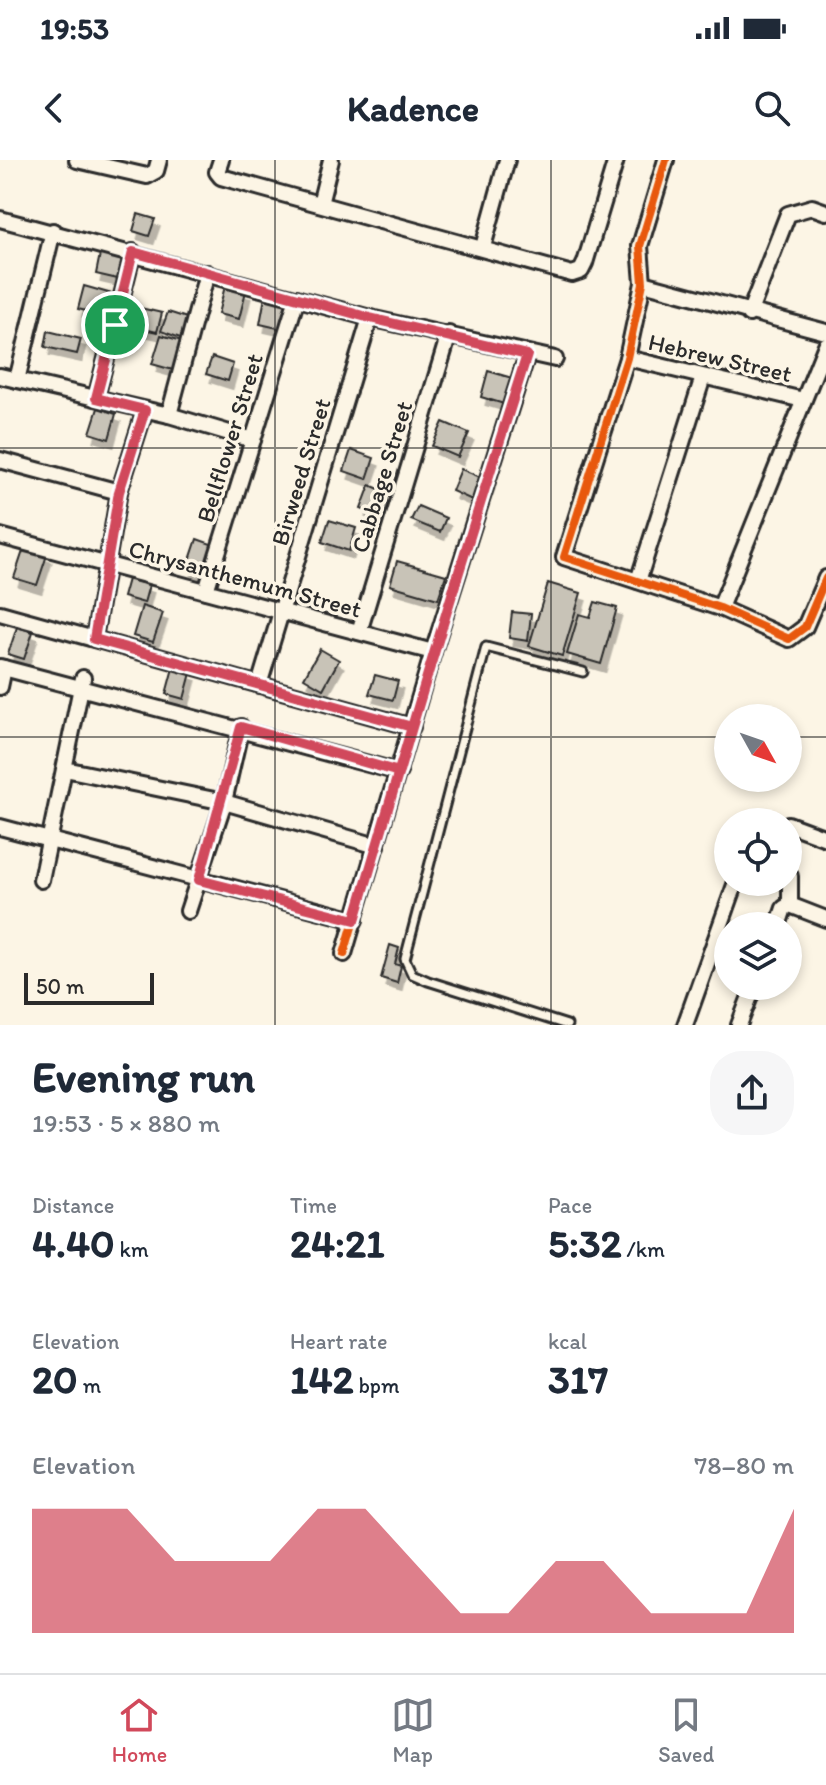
<!DOCTYPE html>
<html lang="en">
<head>
<meta charset="utf-8">
<style>
	:root { --surface:#fff; --page:#f6f6f7; --text:#1f2937; --muted:#747a83; --line:#e0e1e3; --accent:#d1495b }
	body { margin:0; font-family:Itim,sans-serif; background:var(--page); color:var(--text); height:100vh; display:flex; flex-direction:column; font-size:30px; white-space:nowrap }
	* { box-sizing:border-box; margin:0 }
	p { font-size:26px; color:var(--muted) }
	.icon { flex:none; width:44px; height:44px; fill:none; stroke:currentColor; stroke-width:2; stroke-linecap:round; stroke-linejoin:round }
	.map { position:relative; height:865px; overflow:hidden }
	.sheet { display:flex; flex-direction:column; background:var(--surface); flex:1 }
	.sheet>* { flex:none }
	.needle { width:52px; rotate:130deg }
	.buttons { position:absolute; left:714px; top:544px; display:grid; gap:16px }
	.buttons a { display:grid; place-items:center; width:88px; height:88px; border-radius:50%; background:var(--surface); box-shadow:0 4px 12px #0003; font-size:40px }
	.scale { position:absolute; left:24px; bottom:20px; width:130px; box-sizing:border-box; padding-left:8px; border:4px solid #2b2b2b; border-top:0; font-size:22px; line-height:28px; white-space:nowrap; color:#2b2b2b; -webkit-text-stroke:6px #fcf5e5; paint-order:stroke }
	.pin { position:absolute; display:grid; place-items:center; width:68px; height:68px; color:#fff; margin:-34px; border:4px solid #fff; border-radius:50%; box-shadow:0 2px 8px #0007 }
	.round { display:grid; place-items:center; flex:none; width:84px; height:84px; border-radius:32px; background:var(--page) }
	.head { display:flex; align-items:center; justify-content:space-between; height:136px; padding:0 32px }
	h1 { font-size:44px; font-weight:700; line-height:60px }
	.figures { display:grid; grid-template-columns:repeat(3,1fr); gap:12px; height:136px; padding:8px 32px }
	.figures div { display:grid; align-content:center }
	.figures b { font-size:40px; font-weight:700 }
	.figures small { font-size:22px; font-weight:400 }
	.figures p { font-size:22px }
	.chart { height:224px; padding:16px 32px }
	.chart p { display:flex; justify-content:space-between }
	.chart svg { width:100%; height:144px; margin-top:8px; fill:var(--accent); opacity:.7 }
	.status { display:flex; justify-content:space-between; align-items:center; height:56px; padding:0 40px; background:var(--surface); direction:ltr }
	.status svg { height:22px; fill:currentColor }
	header { display:flex; justify-content:space-between; align-items:center; height:104px; padding:0 32px; background:var(--surface); font-size:36px; font-weight:700 }
	.dock { display:flex; justify-content:space-around; align-items:center; height:112px; border-top:2px solid var(--line); background:var(--surface); font-size:22px; color:var(--muted) }
	.dock a { display:grid; justify-items:center; gap:4px }
	.dock .current { color:var(--accent) }
	.map>svg:first-child { display:block }
	.building { fill:#c8c3b7; stroke:#2b2b2b; stroke-width:2; filter:url(#shadow) }
	.lines { fill:none; stroke-linecap:round; stroke-linejoin:round }
	.service-casing { stroke:#2b2b2b; stroke-width:13 }
	.minor-casing { stroke:#2b2b2b; stroke-width:20 }
	.service { stroke:#fcf5e5; stroke-width:7 }
	.minor { stroke:#fcf5e5; stroke-width:14 }
	.cycleway-casing { stroke:#fcf5e5; stroke-width:13 }
	.cycleway { stroke:#e8590c; stroke-width:8 }
	.route-casing { stroke:#fff; stroke-width:16 }
	.route { stroke:#d1495b; stroke-width:10 }
	.grid { fill:none; stroke:#2b2b2b; stroke-width:2; stroke-opacity:0.55 }
	.labels { text-anchor:middle; stroke-width:7; stroke-linejoin:round; paint-order:stroke }
	.street-label { font-size:24px; fill:#2b2b2b; stroke:#fcf5e5 }
</style>
</head>
<body>
<div class="status"><b>19:53</b><svg viewBox="0 0 49 12"><path d="M0 12V9h3v3zM5 12V6h3v6zM10 12V3h3v9zM15 12V0h3v12zM26 1h20v11H26zM47 4h2v5h-2z"/></svg></div>
<header><svg class="icon" aria-label="back" viewBox="0 0 24 24"><path d="M15 5l-7 7 7 7"/></svg>Kadence<svg class="icon" aria-label="search" viewBox="0 0 24 24"><circle cx="10" cy="10" r="6"/><path d="M15 15l6 6"/></svg></header>
<div class="map">
<svg width="826" height="865" viewBox="0 0 826 865">
	<defs>
		<filter id="shadow"><feDropShadow dx="4.5" dy="8" stdDeviation="0" flood-color="#0004"/></filter>
	</defs>
	<rect width="100%" height="100%" fill="#fcf5e5"/>
	<filter id="ink" filterUnits="userSpaceOnUse"><feTurbulence type="fractalNoise" baseFrequency=".0125" numOctaves="2"/><feDisplacementMap in="SourceGraphic" scale="16" xChannelSelector="R" yChannelSelector="G"/><feConvolveMatrix kernelMatrix="1 2 1 2 8 2 1 2 1" color-interpolation-filters="sRGB"/></filter>
	<g filter="url(#ink)">
		<g class="building">
			<polygon points="138,54 155,59 149,76 133,71"/>
			<polygon points="100,94 126,100 122,120 96,114"/>
			<polygon points="84,126 112,134 106,156 78,149"/>
			<polygon points="225,126 246,131 239,159 218,154"/>
			<polygon points="265,137 287,141 282,169 260,164"/>
			<polygon points="136,147 162,153 157,172 131,166"/>
			<polygon points="168,152 190,159 183,179 161,171"/>
			<polygon points="48,171 81,179 77,194 45,187"/>
			<polygon points="161,175 182,181 173,210 152,204"/>
			<polygon points="212,197 233,204 228,221 206,214"/>
			<polygon points="488,211 512,218 504,244 481,237"/>
			<polygon points="98,248 116,254 109,279 90,273"/>
			<polygon points="443,262 469,273 458,297 432,286"/>
			<polygon points="351,290 374,298 367,319 344,311"/>
			<polygon points="461,309 490,321 481,344 452,331"/>
			<polygon points="370,325 393,335 384,358 361,349"/>
			<polygon points="418,346 446,358 440,372 411,360"/>
			<polygon points="329,360 356,368 349,391 322,382"/>
			<polygon points="197,379 214,385 204,415 187,409"/>
			<polygon points="24,388 47,395 37,425 14,418"/>
			<polygon points="397,401 446,415 438,439 390,425"/>
			<polygon points="128,419 149,425 144,443 123,437"/>
			<polygon points="548,423 581,433 562,496 529,486"/>
			<polygon points="595,442 617,448 601,504 567,494 579,454 590,457"/>
			<polygon points="142,446 163,453 153,482 133,476"/>
			<polygon points="512,452 531,454 528,481 509,478"/>
			<polygon points="17,467 33,472 24,499 8,494"/>
			<polygon points="320,489 339,500 323,529 304,518"/>
			<polygon points="173,508 191,513 184,539 166,534"/>
			<polygon points="375,515 398,521 393,540 369,534"/>
			<polygon points="390,785 399,788 395,804 401,806 397,823 381,818"/>
		</g>
		<g class="lines">
			<g class="service-casing">
				<polyline id="service" points="567,865 428,821 412,814 405,799 486,487 583,512"/>
			</g>
			<g class="minor-casing">
				<g id="minor">
					<polyline points="77,0 147,16 156,11 159,0"/>
					<polyline points="221,0 217,12 221,17 572,114 581,111 585,103 616,0"/>
					<polyline points="666,0 640,86 643,123 627,198 564,397 720,448 789,479 805,467 826,418"/>
					<polyline points="320,44 331,0"/>
					<polyline points="0,59 370,158 555,199"/>
					<polyline points="483,87 507,0"/>
					<polyline points="643,123 826,172"/>
					<polyline points="749,154 788,54 812,47 826,52"/>
					<polyline points="627,198 803,240"/>
					<polyline points="0,216 169,255 253,280"/>
					<polyline points="17,220 53,71"/>
					<polyline points="96,238 133,92"/>
					<polyline points="169,255 207,113"/>
					<polyline points="0,300 119,332"/>
					<polyline points="0,376 433,492"/>
					<polyline points="638,421 703,217"/>
					<polyline points="206,431 297,138"/>
					<polyline points="720,448 826,185"/>
					<polyline points="0,453 412,567"/>
					<polyline points="359,472 449,174"/>
					<polyline points="94,479 119,332 145,250"/>
					<polyline points="0,507 399,612"/>
					<polyline points="259,525 370,158"/>
					<polyline points="0,527 4,508"/>
					<polyline points="65,609 224,642 377,686"/>
					<polyline points="788,664 826,678"/>
					<polyline points="0,667 355,760"/>
					<polyline points="41,720 83,518"/>
					<polyline points="790,745 790,716"/>
					<polyline points="188,751 224,642 241,567"/>
					<polyline points="778,766 784,748 790,745 826,759"/>
					<polyline points="344,794 433,492 527,195"/>
					<polyline points="685,865 736,722"/>
					<polyline points="739,865 754,826"/>
				</g>
			</g>
			<use href="#service" class="service"/>
			<use href="#minor" class="minor"/>
			<g class="cycleway-casing">
				<g id="cycleway">
					<polyline points="666,0 640,86 643,123 627,198 564,397 720,448 789,479 805,467 826,418"/>
					<polyline points="344,794 433,492 527,195"/>
				</g>
			</g>
			<use href="#cycleway" class="cycleway"/>
		</g>
	</g>
	<g class="lines" filter="url(#ink)">
		<g class="route-casing">
			<path id="route" d="M115 165 96 238 145 250 119 332 94 479 412 567 355 760 199 720 241 567 399 612C439 472 483 334 527 195L370 158 133 92 115 165"/>
		</g>
		<use href="#route" class="route"/>
	</g>
	<path class="grid" d="M275 0V865M551 0V865M0 288H826M0 577H728M788 577H826"/>
	<g class="labels">
		<g class="street-label">
			<text transform="translate(720 198) rotate(13)" y="8">Hebrew Street</text>
			<text transform="translate(230 278) rotate(-73)" y="8">Bellflower Street</text>
			<text transform="translate(301 312) rotate(-73)" y="8">Birweed Street</text>
			<text transform="translate(382 317) rotate(-73)" y="8">Cabbage Street</text>
			<text transform="translate(245 419) rotate(15)" y="8">Chrysanthemum Street</text>
		</g>
	</g>
</svg>
<div class="buttons">
<a><svg class="needle" viewBox="-14 -14 28 28"><path d="M0-13l5 13h-10z" fill="#e53935"/><path d="M0 13l5-13h-10z" fill="#747a83"/></svg></a>
<a><svg class="icon" aria-label="locate" viewBox="0 0 24 24"><circle cx="12" cy="12" r="6"/><path d="M12 2v4M12 18v4M2 12h4M18 12h4"/></svg></a>
<a><svg class="icon" aria-label="layers" viewBox="0 0 24 24"><path d="M12 4l9 5-9 5-9-5zM3 14l9 5 9-5"/></svg></a>
</div>
<div class="scale">50 m</div>
<div class="pin" style="left:115px;top:165px;background:#1e9e55"><svg class="icon" aria-label="arrive" viewBox="0 0 24 24"><path d="M6 21V4h12l-3 4 3 4H6"/></svg></div>
</div>
<section class="sheet">
<div class="head"><div><h1>Evening run</h1><p>19:53 · 5 × 880 m</p></div><a class="round"><svg class="icon" aria-label="share" viewBox="0 0 24 24"><path d="M12 15V3M7 8l5-5 5 5M5 13v7h14v-7"/></svg></a></div>
<div class="figures">
<div><p>Distance</p><b>4.40<small> km</small></b></div>
<div><p>Time</p><b>24:21</b></div>
<div><p>Pace</p><b>5:32<small> /km</small></b></div>
</div>
<div class="figures">
<div><p>Elevation</p><b>20<small> m</small></b></div>
<div><p>Heart rate</p><b>142<small> bpm</small></b></div>
<div><p>kcal</p><b>317</b></div>
</div>
<div class="chart"><p><span>Elevation</span>78–80 m</p>
<svg viewBox="0 0 160 44" preserveAspectRatio="none"><path d="M0 44V6L10 6L20 6L30 22L40 22L50 22L60 6L70 6L80 22L90 38L100 38L110 22L120 22L130 38L140 38L150 38L160 6V44z"/></svg>
</div>
</section>
<nav class="dock">
<a class="current"><svg class="icon" aria-label="home" viewBox="0 0 24 24"><path d="M3 11l9-7 9 7M6 9v11h12V9"/></svg>Home</a>
<a><svg class="icon" aria-label="map" viewBox="0 0 24 24"><path d="M3 6l6-2 6 2 6-2v14l-6 2-6-2-6 2zM9 4v14M15 6v14"/></svg>Map</a>
<a><svg class="icon" aria-label="saved" viewBox="0 0 24 24"><path d="M7 4h10v16l-5-4-5 4z"/></svg>Saved</a>
</nav>
</body>
</html>
